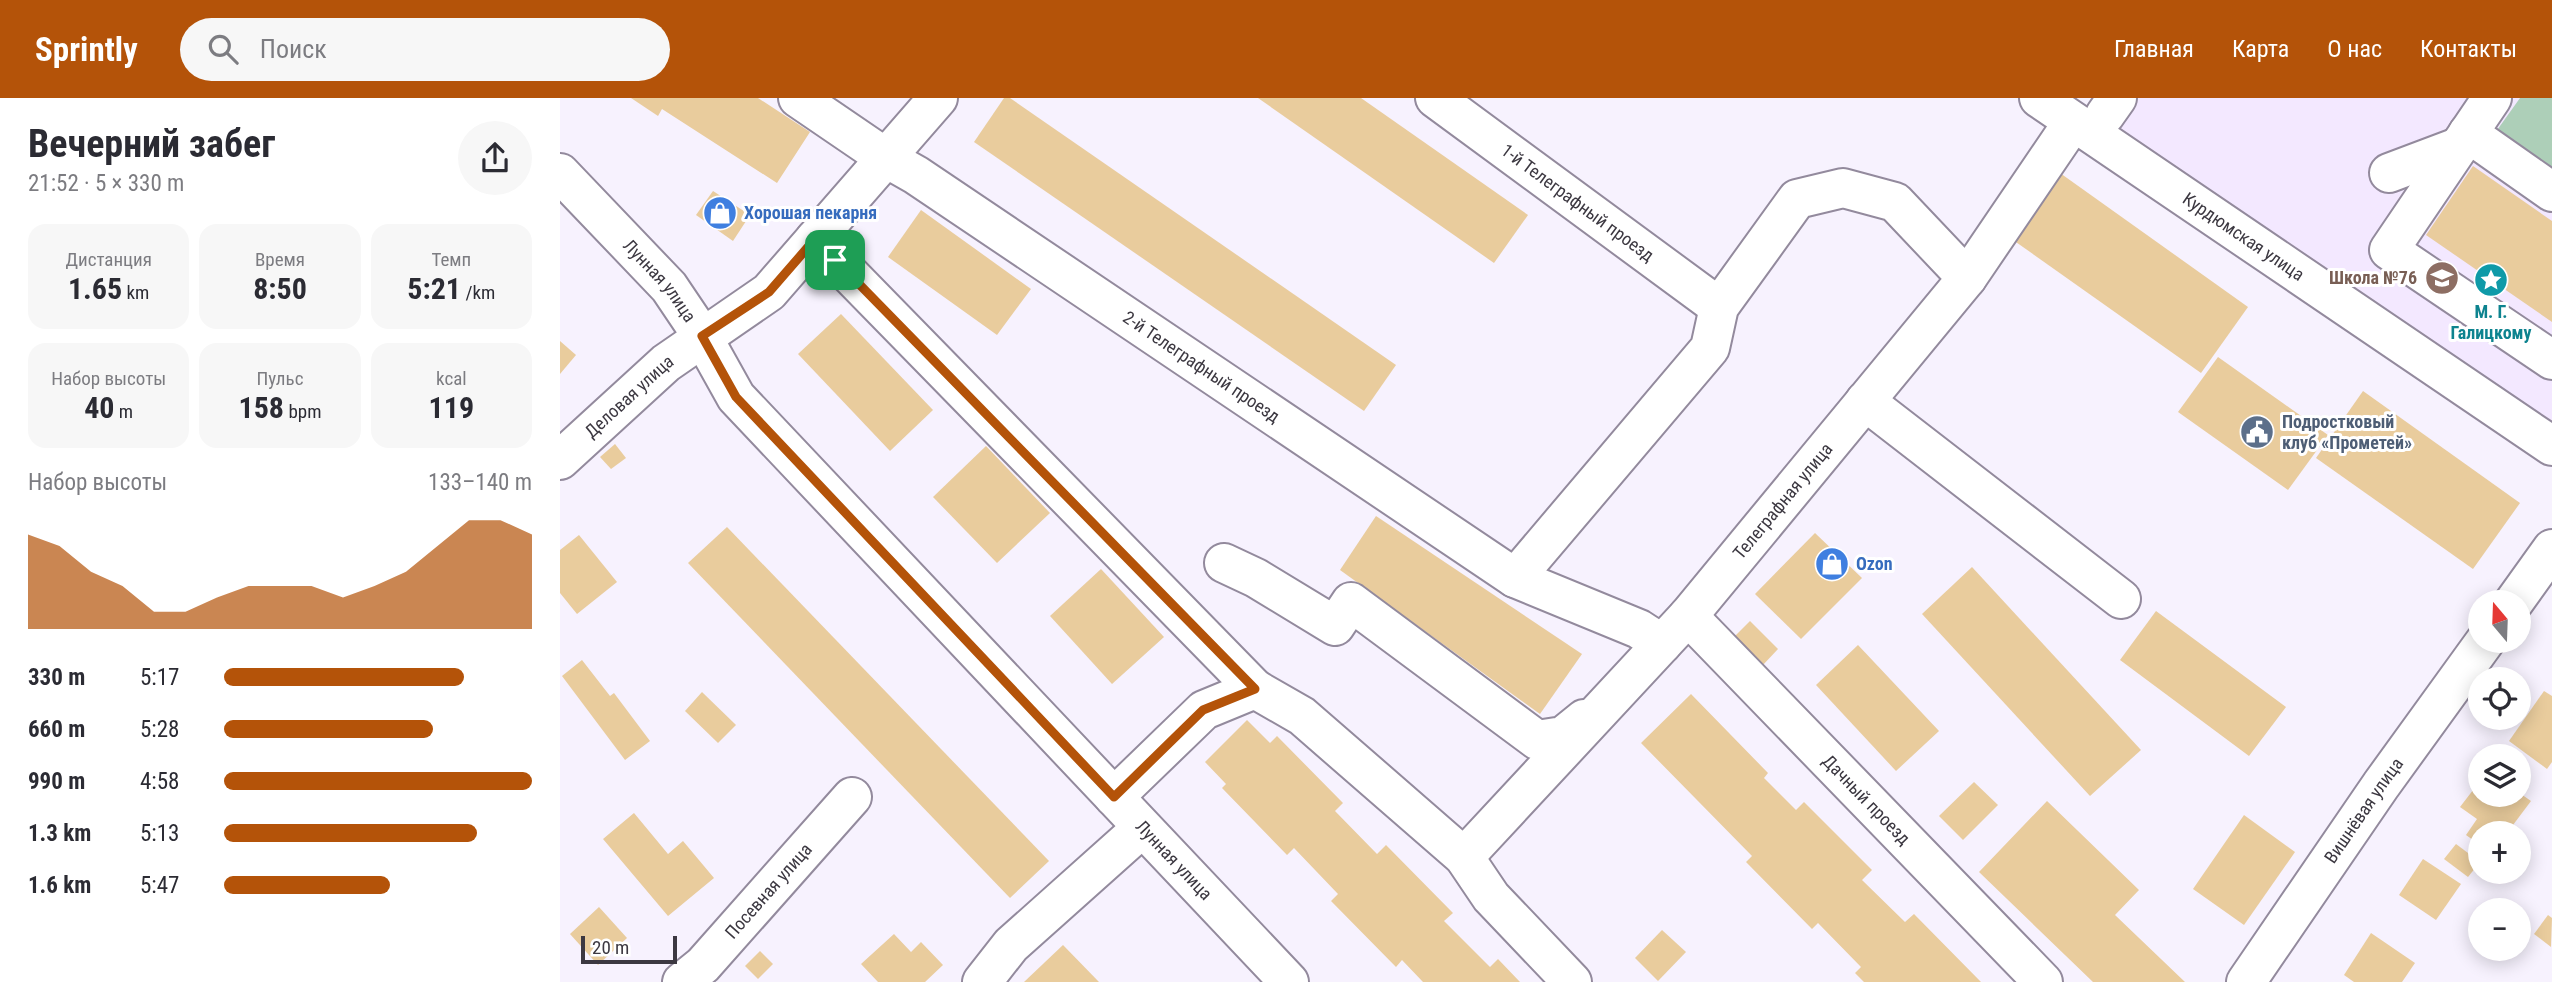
<!DOCTYPE html>
<html lang="ru">
<head>
<meta charset="utf-8">
<style>
	:root { --surface:#fff; --page:#f7f7f7; --text:#2b2b33; --muted:#7c7c81; --accent:#b45309 }
	body { margin:0; font-family:"Roboto Condensed",sans-serif; background:var(--page); color:var(--text); height:100vh; display:flex; flex-direction:column; font-size:26px; white-space:nowrap }
	* { box-sizing:border-box; margin:0 }
	p { font-size:23px; color:var(--muted) }
	.icon { flex:none; width:38px; height:38px; fill:none; stroke:currentColor; stroke-width:2; stroke-linecap:round; stroke-linejoin:round }
	.map { position:relative; flex:1; overflow:hidden }
	.side { display:flex; flex-direction:column; background:var(--surface); width:560px }
	.side>* { flex:none }
	.needle { width:46px; rotate:341deg }
	.controls { position:absolute; left:1908px; top:492px; display:grid; gap:14px }
	.controls a { display:grid; place-items:center; width:63px; height:63px; border-radius:50%; background:var(--surface); box-shadow:0 4px 18px #0003; font-size:35px }
	.scale { position:absolute; left:21px; bottom:18px; width:96px; box-sizing:border-box; padding-left:7px; border:4px solid #3c3841; border-top:0; font-size:19px; line-height:24px; white-space:nowrap; color:#3c3841; -webkit-text-stroke:5px #fff; paint-order:stroke }
	.pin { position:absolute; display:grid; place-items:center; width:60px; height:60px; color:#fff; margin:-30px; border-radius:14px; box-shadow:0 4px 10px #0006 }
	.round { display:grid; place-items:center; flex:none; width:74px; height:74px; border-radius:37px; background:var(--page) }
	.summary { display:flex; align-items:center; justify-content:space-between; height:119px; padding:0 28px }
	h1 { font-size:38px; font-weight:700; line-height:52px }
	.metrics { display:grid; grid-template-columns:repeat(3,1fr); gap:10px; height:119px; padding:7px 28px }
	.metrics div { display:grid; align-content:center; border-radius:18px; background:var(--page); text-align:center }
	.metrics b { font-size:30px; font-weight:700 }
	.metrics small { font-size:19px; font-weight:400 }
	.metrics p { font-size:19px }
	.chart { height:196px; padding:14px 28px }
	.chart p { display:flex; justify-content:space-between }
	.chart svg { width:100%; height:126px; margin-top:7px; fill:var(--accent); opacity:.7 }
	ul { padding:0 28px; list-style:none; font-size:23px }
	li { display:grid; grid-template-columns:112px 84px 1fr; align-items:center; height:52px }
	li i { height:18px; border-radius:9px; background:var(--accent) }
	header { display:flex; align-items:center; gap:42px; box-sizing:border-box; height:98px; padding:0 35px; background:var(--accent); color:#fff }
	header strong { font-size:33px }
	nav { display:flex; gap:38px; margin-inline-start:auto; font-size:24px }
	.search { width:490px; height:63px; background:var(--page); display:flex; align-items:center; gap:18px; box-sizing:border-box; padding:0 24px; border-radius:38px; color:var(--muted); font-size:26px }
	main { display:flex; flex:1; min-height:0 }
	.map>svg:first-child { display:block }
	.built { fill:#f3e8ff }
	.green { fill:#adcfb8 }
	.building { fill:#e9cc9d }
	.lines { fill:none; stroke-linecap:round; stroke-linejoin:round }
	.minor-casing { stroke:#938a9d; stroke-width:42 }
	.minor { stroke:#fff; stroke-width:38 }
	.route-casing { stroke:#fff; stroke-width:14 }
	.route { stroke:#b45309; stroke-width:9 }
	.labels { text-anchor:middle; stroke-width:6; stroke-linejoin:round; paint-order:stroke }
	.street-label { font-size:18px; fill:#3c3841; stroke:#fff }
	.shop-label { font-size:18px; font-weight:bold; fill:#366cbe; stroke:#fff; text-anchor:start }
	.education-label { font-size:18px; font-weight:bold; fill:#785e54; stroke:#fff; text-anchor:end }
	.culture-label { font-size:18px; font-weight:bold; fill:#0d838f; stroke:#fff }
	.service-label { font-size:18px; font-weight:bold; fill:#4e5e75; stroke:#fff; text-anchor:start }
</style>
</head>
<body>
<header>
<strong>Sprintly</strong>
<div class="search"><svg class="icon" aria-label="search" viewBox="0 0 24 24"><circle cx="10" cy="10" r="6"/><path d="M15 15l6 6"/></svg>Поиск</div>
<nav><a>Главная</a><a>Карта</a><a>О нас</a><a>Контакты</a></nav>
</header>
<main>
<section class="side">
<div class="summary"><div><h1>Вечерний забег</h1><p>21:52 · 5 × 330 m</p></div><a class="round"><svg class="icon" aria-label="share" viewBox="0 0 24 24"><path d="M12 15V3M7 8l5-5 5 5M5 13v7h14v-7"/></svg></a></div>
<div class="metrics">
<div><p>Дистанция</p><b>1.65<small> km</small></b></div>
<div><p>Время</p><b>8:50</b></div>
<div><p>Темп</p><b>5:21<small> /km</small></b></div>
</div>
<div class="metrics">
<div><p>Набор высоты</p><b>40<small> m</small></b></div>
<div><p>Пульс</p><b>158<small> bpm</small></b></div>
<div><p>kcal</p><b>119</b></div>
</div>
<div class="chart"><p><span>Набор высоты</span>133–140 m</p>
<svg viewBox="0 0 160 44" preserveAspectRatio="none"><path d="M0 44V11L10 15L20 24L30 29L40 38L50 38L60 33L70 29L80 29L90 29L100 33L110 29L120 24L130 15L140 6L150 6L160 11V44z"/></svg>
</div>
<ul>
<li><b>330 m</b>5:17<i style="width:78%"></i></li>
<li><b>660 m</b>5:28<i style="width:68%"></i></li>
<li><b>990 m</b>4:58<i style="width:100%"></i></li>
<li><b>1.3 km</b>5:13<i style="width:82%"></i></li>
<li><b>1.6 km</b>5:47<i style="width:54%"></i></li>
</ul>
</section>
<div class="map">
<svg width="1992" height="884" viewBox="0 0 1992 884">
	<rect width="100%" height="100%" fill="#f7f2fe"/>
	<polygon class="built" points="1571,0 1992,0 1992,333 1552,27"/>
	<polygon class="green" points="1960,0 1992,0 1992,74 1935,35"/>
	<g class="building">
		<polygon points="71,0 198,0 250,34 217,85 102,11 98,18"/>
		<polygon points="444,0 450,0 836,267 804,313 414,44"/>
		<polygon points="698,0 801,0 968,117 934,165"/>
		<polygon points="1913,68 1992,123 1992,224 1866,137"/>
		<polygon points="1500,75 1688,209 1641,275 1453,142"/>
		<polygon points="153,93 190,117 173,143 136,117"/>
		<polygon points="361,112 471,191 437,237 328,159"/>
		<polygon points="281,216 373,312 330,353 238,256"/>
		<polygon points="0,243 16,257 0,276"/>
		<polygon points="1658,259 1768,337 1728,392 1618,314"/>
		<polygon points="1803,293 1960,405 1913,471 1756,360"/>
		<polygon points="55,346 66,360 51,371 40,359"/>
		<polygon points="426,348 490,415 437,465 373,399"/>
		<polygon points="816,418 1022,556 980,616 780,472"/>
		<polygon points="167,429 489,763 450,800 128,465"/>
		<polygon points="1255,435 1302,480 1241,541 1195,496"/>
		<polygon points="19,437 57,484 17,516 0,495 0,452"/>
		<polygon points="1412,469 1581,652 1530,698 1362,516"/>
		<polygon points="541,471 604,539 552,586 490,518"/>
		<polygon points="1596,513 1726,609 1689,658 1560,562"/>
		<polygon points="1190,523 1218,551 1202,568 1173,540"/>
		<polygon points="1298,547 1379,633 1336,673 1256,587"/>
		<polygon points="22,562 50,598 54,595 90,643 65,662 2,578"/>
		<polygon points="1984,593 1992,598 1992,664 1987,671 1949,643"/>
		<polygon points="142,594 176,627 158,645 125,613"/>
		<polygon points="1131,596 1208,675 1204,680 1236,712 1244,704 1312,772 1302,782 1345,824 1354,816 1421,884 1304,884 1295,875 1301,869 1258,825 1252,831 1186,764 1192,758 1081,645"/>
		<polygon points="687,622 710,645 717,638 783,705 775,713 817,756 826,747 893,815 884,823 930,869 938,861 960,884 863,884 842,862 836,869 771,803 778,796 734,750 727,757 662,690 666,686 645,664"/>
		<polygon points="1920,683 1920,696 1958,696 1958,694 1971,703 1947,735 1920,735 1920,747 1906,737 1917,721 1900,709"/>
		<polygon points="1414,684 1438,707 1403,742 1379,718"/>
		<polygon points="1487,703 1579,792 1555,817 1625,884 1533,884 1419,774"/>
		<polygon points="74,715 108,756 123,743 154,780 108,818 43,741"/>
		<polygon points="1684,717 1735,754 1684,827 1633,791"/>
		<polygon points="1896,746 1920,764 1908,779 1884,761"/>
		<polygon points="1863,761 1901,786 1876,822 1839,797"/>
		<polygon points="39,809 67,840 38,867 10,836"/>
		<polygon points="1988,817 1992,820 1991,849 1974,836"/>
		<polygon points="1102,832 1126,854 1098,883 1075,860"/>
		<polygon points="1811,835 1855,865 1842,884 1794,884 1784,877"/>
		<polygon points="334,836 351,854 361,844 383,867 365,884 318,884 301,866"/>
		<polygon points="503,847 539,884 464,884"/>
		<polygon points="200,853 213,866 198,881 185,868"/>
	</g>
	<g class="lines">
		<g class="minor-casing">
			<g id="minor">
				<path id="s1" d="M238 0 326 60 356 77 955 480 1079 531 1102 546"/>
				<path id="s2" d="M875 0 1159 209"/>
				<path id="s3" d="M1479 0 1992 348"/>
				<polyline points="1932,0 1829,152 1992,262"/>
				<polyline points="1545,17 1557,0"/>
				<polyline points="1908,35 1992,94"/>
				<path id="s4" d="M0 75 109 189 142 238 176 299 729 884"/>
				<polyline points="1829,75 1898,49"/>
				<polyline points="255,141 695,591"/>
				<polyline points="1305,303 1561,501"/>
				<path id="s5" d="M0 362 106 265 209 194 378 0"/>
				<polyline points="664,465 696,480 775,528 791,504 977,642 1003,638 1024,621"/>
				<polyline points="955,480 1150,250 1159,209 1237,101 1283,90 1335,104 1407,180"/>
				<polyline points="1954,504 1992,451"/>
				<path id="s6" d="M1128 518 1483 884"/>
				<polyline points="554,699 644,612 695,591 742,618 904,759 931,799 1012,884"/>
				<path id="s7" d="M904 759 1128 518 1407 180 1513 24"/>
				<path id="s8" d="M122 884 143 867 292 699"/>
				<polyline points="422,884 451,847 582,730"/>
				<path id="s9" d="M1686 884 1821 687 1926 542"/>
			</g>
		</g>
		<use href="#minor" class="minor"/>
	</g>
	<g class="lines">
		<g class="route-casing">
			<polygon id="route" points="255,141 695,591 643,612 554,699 176,299 142,238 209,194"/>
		</g>
		<use href="#route" class="route"/>
	</g>
	<defs>
		<g id="shop-disc" transform="scale(1.75)"><circle r="9.5" fill="#3f7fe0" stroke="#fff"/><path d="M-5-2.5h2.3a2.7 3.5 0 0 1 5.4 0H5L5.5 6h-11ZM-1.5-2.5h3a1.5 2.3 0 0 0-3 0Z" fill="#fff"/></g>
		<g id="school-disc" transform="scale(1.75)"><circle r="9.5" fill="#8d6e63" stroke="#fff"/><path d="M0-5L7-2L0 1L-7-2ZM-4 1L0 2.5L4 1V4Q0 6-4 4Z" fill="#fff"/></g>
		<g id="sight-disc" transform="scale(1.75)"><circle r="9.5" fill="#0f9aa8" stroke="#fff"/><path d="M0-6L1.8-2.2L6-1.7L2.9 1.2L3.7 5.4L0 3.3L-3.7 5.4L-2.9 1.2L-6-1.7L-1.8-2.2Z" fill="#fff"/></g>
		<g id="civic-disc" transform="scale(1.75)"><circle r="9.5" fill="#5c6f8a" stroke="#fff"/><path d="M-.6-6.5H3V-4.5H.6V-3L4-1V1h2V6H-6V1h2V-1L-.6-3ZM-1.2 2.5V6h2.4V2.5Z" fill="#fff"/></g>
	</defs>
	<g fill-rule="evenodd">
		<use href="#shop-disc" x="160" y="115"/>
		<use href="#school-disc" x="1882" y="180"/>
		<use href="#sight-disc" x="1931" y="182"/>
		<use href="#civic-disc" x="1697" y="334"/>
		<use href="#shop-disc" x="1272" y="466"/>
	</g>
	<g class="labels">
		<g class="street-label">
			<text dy="6" stroke="none"><textPath href="#s2" startOffset="177">1-й Телеграфный проезд</textPath></text>
			<text dy="6" stroke="none"><textPath href="#s3" startOffset="247">Курдюмская улица</textPath></text>
			<text dy="6" stroke="none"><textPath href="#s4" startOffset="147">Лунная улица</textPath></text>
			<text dy="6" stroke="none"><textPath href="#s1" startOffset="485">2-й Телеграфный проезд</textPath></text>
			<text dy="6" stroke="none"><textPath href="#s5" startOffset="94">Деловая улица</textPath></text>
			<text dy="6" stroke="none"><textPath href="#s7" startOffset="478">Телеграфная улица</textPath></text>
			<text dy="6" stroke="none"><textPath href="#s6" startOffset="256">Дачный проезд</textPath></text>
			<text dy="6" stroke="none"><textPath href="#s9" startOffset="208">Вишнёвая улица</textPath></text>
			<text dy="6" stroke="none"><textPath href="#s4" startOffset="924">Лунная улица</textPath></text>
			<text dy="6" stroke="none"><textPath href="#s8" startOffset="126">Посевная улица</textPath></text>
		</g>
		<g class="shop-label">
			<text x="184" y="121">Хорошая пекарня</text>
			<text x="1296" y="472">Ozon</text>
		</g>
		<g class="education-label">
			<text x="1857" y="186">Школа №76</text>
		</g>
		<g class="culture-label">
			<text x="1931" y="220">М. Г.<tspan x="1931" dy="21">Галицкому</tspan></text>
		</g>
		<g class="service-label">
			<text x="1722" y="330">Подростковый<tspan x="1722" dy="21">клуб «Прометей»</tspan></text>
		</g>
	</g>
</svg>
<div class="controls">
<a><svg class="needle" viewBox="-14 -14 28 28"><path d="M0-13l5 13h-10z" fill="#e53935"/><path d="M0 13l5-13h-10z" fill="#7c7c81"/></svg></a>
<a><svg class="icon" aria-label="locate" viewBox="0 0 24 24"><circle cx="12" cy="12" r="6"/><path d="M12 2v4M12 18v4M2 12h4M18 12h4"/></svg></a>
<a><svg class="icon" aria-label="layers" viewBox="0 0 24 24"><path d="M12 4l9 5-9 5-9-5zM3 14l9 5 9-5"/></svg></a>
<a>+</a>
<a>−</a>
</div>
<div class="scale">20 m</div>
<div class="pin" style="left:275px;top:162px;background:#1e9e55"><svg class="icon" aria-label="arrive" viewBox="0 0 24 24"><path d="M6 21V4h12l-3 4 3 4H6"/></svg></div>
</div>
</main>
</body>
</html>
